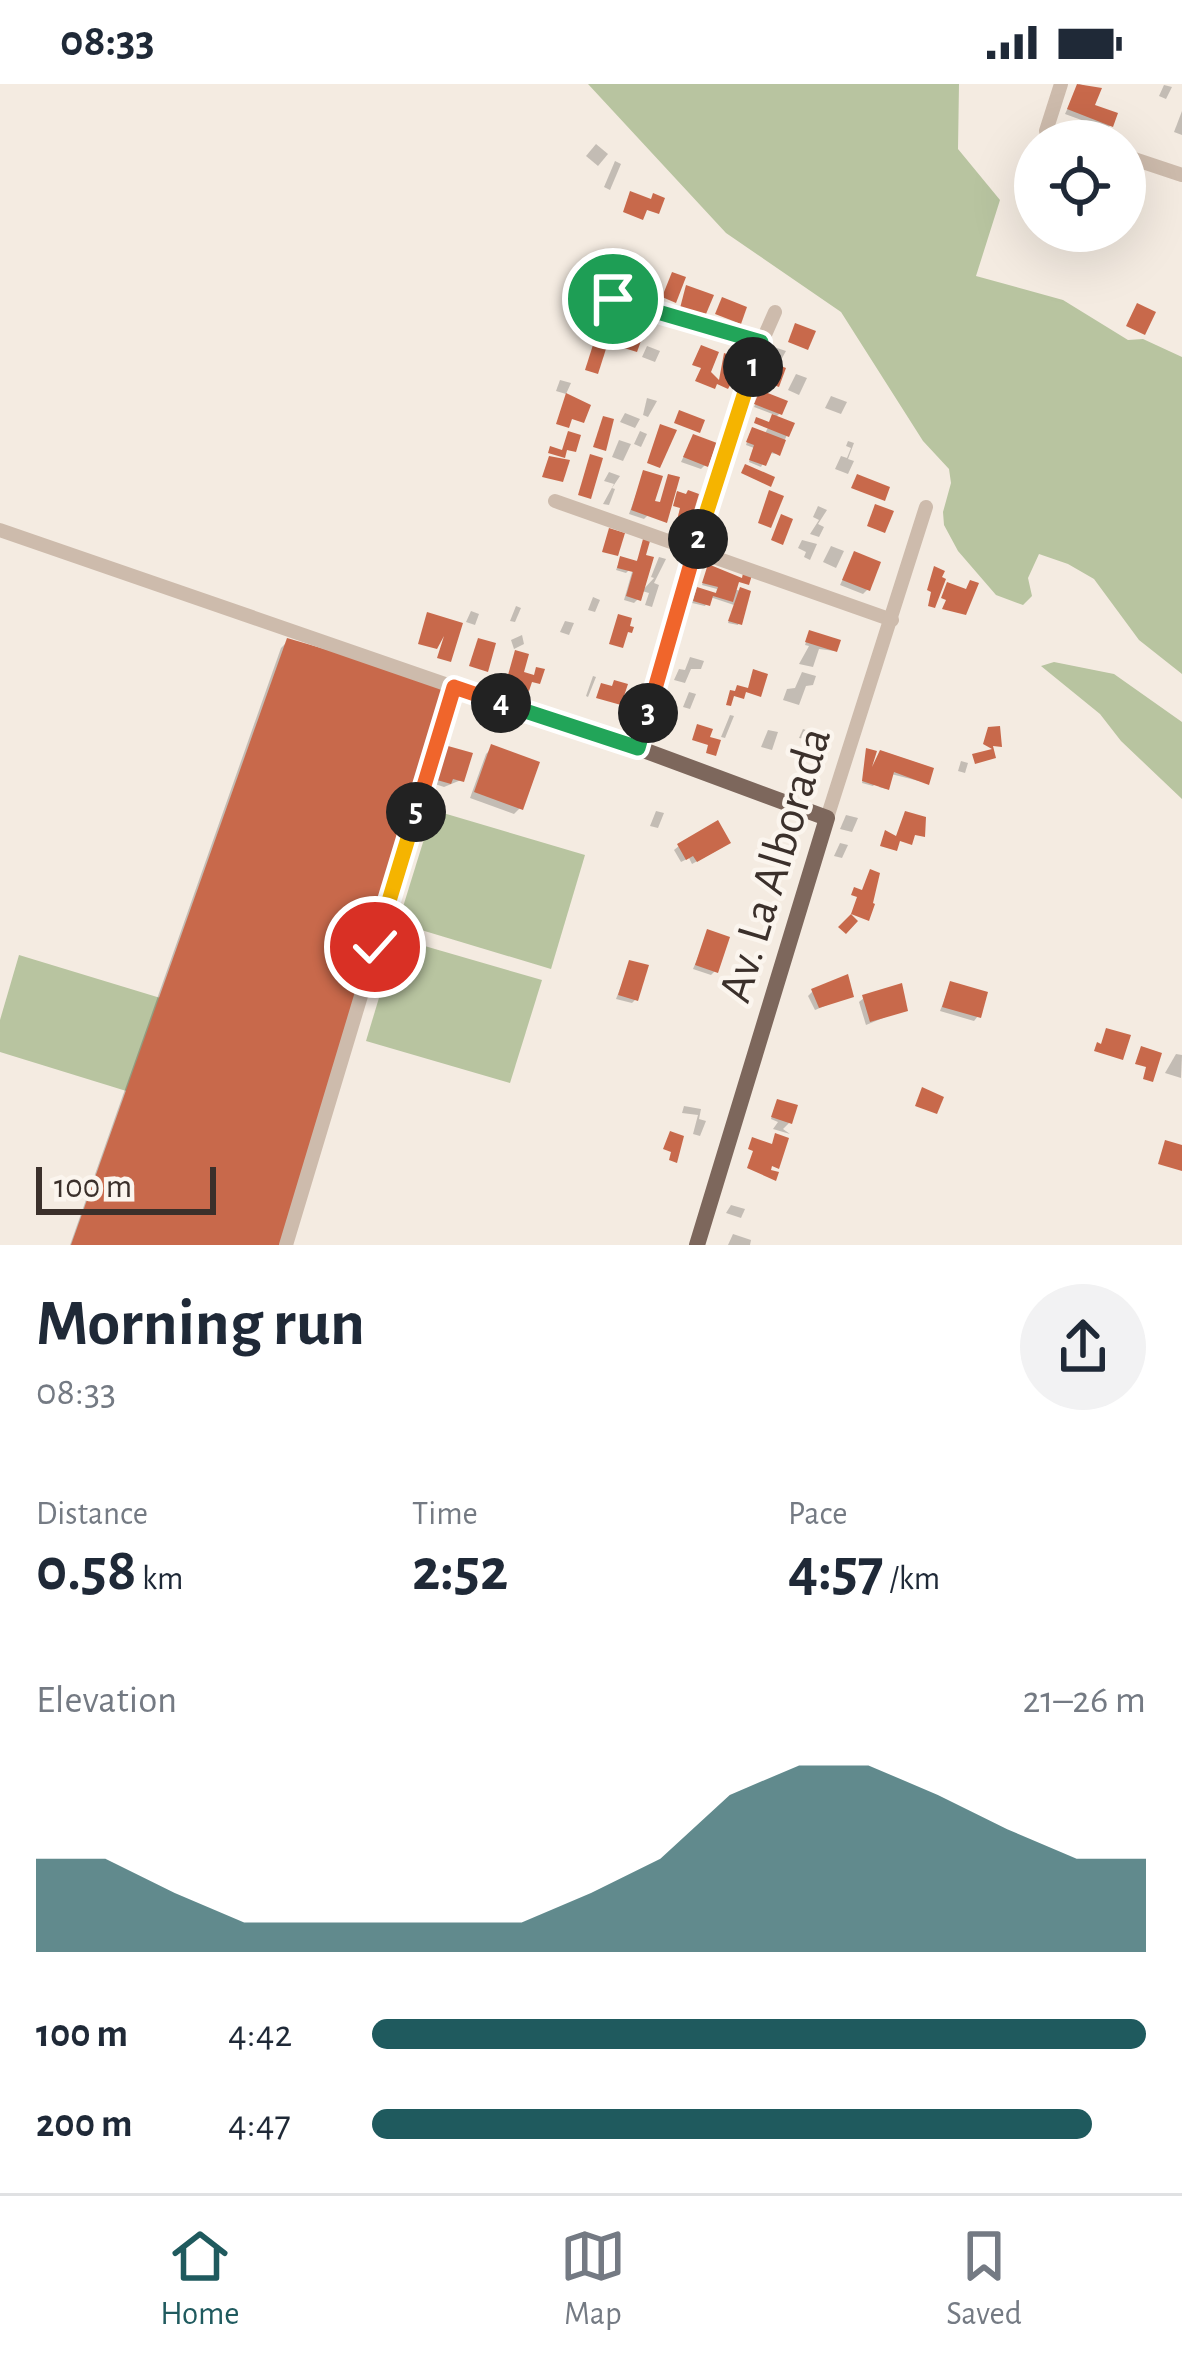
<!DOCTYPE html>
<html lang="en">
<head>
<meta charset="utf-8">
<style>
	:root { --surface:#fff; --page:#f2f2f3; --text:#1f2937; --muted:#747a83; --line:#e0e1e3; --accent:#1f5a5e }
	body { margin:0; font-family:"Alegreya Sans",sans-serif; background:var(--page); color:var(--text); height:100vh; display:flex; flex-direction:column; font-size:45px; white-space:nowrap }
	* { box-sizing:border-box; margin:0 }
	p { font-size:39px; color:var(--muted) }
	.icon { flex:none; width:66px; height:66px; fill:none; stroke:currentColor; stroke-width:2; stroke-linecap:round; stroke-linejoin:round }
	.map { position:relative; height:1161px; overflow:hidden }
	.details { display:flex; flex-direction:column; background:var(--surface); flex:1 }
	.details>* { flex:none }
	.tools { position:absolute; left:1014px; top:36px; display:grid; gap:24px }
	.tools a { display:grid; place-items:center; width:132px; height:132px; border-radius:50%; background:var(--surface); box-shadow:0 12px 48px #0002; font-size:60px }
	.scale { position:absolute; left:36px; bottom:30px; width:180px; box-sizing:border-box; padding-left:12px; border:6px solid #3b302b; border-top:0; font-size:33px; line-height:42px; white-space:nowrap; color:#3b302b; -webkit-text-stroke:9px #fbf5ee; paint-order:stroke }
	.pin { position:absolute; display:grid; place-items:center; width:102px; height:102px; color:#fff; margin:-51px; border:6px solid #fff; border-radius:50%; box-shadow:0 3px 12px #0007 }
	.km { position:absolute; width:60px; height:60px; margin:-30px; border-radius:50%; background:#222; color:#fff; font-size:33px; line-height:60px; text-align:center }
	.round { display:grid; place-items:center; flex:none; width:126px; height:126px; border-radius:63px; background:var(--page) }
	.headline { display:flex; align-items:center; justify-content:space-between; height:204px; padding:0 36px }
	h1 { font-size:66px; font-weight:700; line-height:90px }
	.figures { display:grid; grid-template-columns:repeat(3,1fr); gap:18px; height:204px; padding:12px 36px }
	.figures div { display:grid; align-content:center }
	.figures b { font-size:60px; font-weight:700 }
	.figures small { font-size:33px; font-weight:400 }
	.figures p { font-size:33px }
	.chart { height:336px; padding:24px 36px }
	.chart p { display:flex; justify-content:space-between }
	.chart svg { width:100%; height:216px; margin-top:12px; fill:var(--accent); opacity:.7 }
	ul { padding:0 36px; list-style:none; font-size:39px }
	li { display:grid; grid-template-columns:192px 144px 1fr; align-items:center; height:90px }
	li i { height:30px; border-radius:15px; background:var(--accent) }
	.status { display:flex; justify-content:space-between; align-items:center; height:84px; padding:0 60px; background:var(--surface); direction:ltr }
	.status svg { height:33px; fill:currentColor }
	.menu { display:flex; justify-content:space-around; align-items:center; height:168px; border-top:3px solid var(--line); background:var(--surface); font-size:33px; color:var(--muted) }
	.menu a { display:grid; justify-items:center; gap:6px }
	.menu .on { color:var(--accent) }
	.map>svg:first-child { display:block }
	.green { fill:#b8c4a0 }
	.shadow { fill:#0003 }
	.building { fill:#c8694b }
	.lines { fill:none; stroke-linecap:round; stroke-linejoin:round }
	.minor { stroke:#cdbbac; stroke-width:14 }
	.major { stroke:#7d675c; stroke-width:16 }
	.split-1-casing { stroke:#fff; stroke-width:24 }
	.split-2-casing { stroke:#fff; stroke-width:24 }
	.split-3-casing { stroke:#fff; stroke-width:24 }
	.split-4-casing { stroke:#fff; stroke-width:24 }
	.split-5-casing { stroke:#fff; stroke-width:24 }
	.split-6-casing { stroke:#fff; stroke-width:24 }
	.split-1 { stroke:#22a559; stroke-width:15 }
	.split-2 { stroke:#f5b400; stroke-width:15 }
	.split-3 { stroke:#f0652b; stroke-width:15 }
	.split-4 { stroke:#22a559; stroke-width:15 }
	.split-5 { stroke:#f0652b; stroke-width:15 }
	.split-6 { stroke:#f5b400; stroke-width:15 }
	.labels { text-anchor:middle; stroke-width:9; stroke-linejoin:round; paint-order:stroke }
	.street-label { font-size:48px; fill:#3b302b; stroke:#fbf5ee }
</style>
</head>
<body>
<div class="status"><b>08:33</b><svg viewBox="0 0 49 12"><path d="M0 12V9h3v3zM5 12V6h3v6zM10 12V3h3v9zM15 12V0h3v12zM26 1h20v11H26zM47 4h2v5h-2z"/></svg></div>
<div class="map">
<svg width="1182" height="1161" viewBox="0 0 1182 1161">
	<rect width="100%" height="100%" fill="#f4ebe1"/>
	<g class="green">
		<polygon points="588,0 959,0 958,65 1000,116 976,192 1063,216 1128,256 1143,255 1182,273 1182,590 1139,556 1094,495 1068,480 1039,470 1028,494 1032,512 1023,521 996,511 958,467 944,441 943,428 951,399 949,385 923,357 841,228 726,149"/>
		<polygon points="1054,578 1114,590 1182,638 1182,715 1121,657 1100,630 1041,582"/>
		<polygon points="433,726 585,771 551,885 398,839"/>
		<polygon points="397,854 542,896 510,999 366,957"/>
		<polygon points="19,871 167,916 136,1010 0,968 0,936"/>
	</g>
	<g class="shadow">
		<polygon points="1079,0 1098,6 1089,21 1111,41 1106,45 1065,30"/>
		<polygon points="1164,1 1172,3 1166,15 1159,12"/>
		<polygon points="1182,27 1182,51 1174,48"/>
		<polygon points="596,60 608,70 598,82 586,72"/>
		<polygon points="615,77 621,80 610,106 604,103"/>
		<polygon points="647,262 660,267 655,278 642,273"/>
		<polygon points="774,263 786,267 781,276 769,272"/>
		<polygon points="796,290 807,294 799,311 788,306"/>
		<polygon points="560,296 571,299 566,310 556,307"/>
		<polygon points="759,312 780,329 775,334 787,351 778,370 768,369 761,383 749,378 754,364 746,361 750,349 764,351 775,331 754,323"/>
		<polygon points="831,312 847,318 841,330 825,324"/>
		<polygon points="647,314 657,317 648,333 643,331"/>
		<polygon points="625,329 640,335 635,344 620,338"/>
		<polygon points="640,347 647,350 641,363 634,360"/>
		<polygon points="693,353 705,381 701,385 681,378"/>
		<polygon points="619,356 631,360 623,377 612,373"/>
		<polygon points="848,357 854,359 848,375 854,377 848,390 835,385 841,372 847,374 851,364 846,362"/>
		<polygon points="609,388 620,392 612,404 615,405 609,421 603,420 614,400 604,397"/>
		<polygon points="644,389 653,426 644,435 629,430"/>
		<polygon points="818,422 827,426 818,440 824,443 819,453 810,450 819,436 813,433"/>
		<polygon points="802,456 817,460 810,476 804,473 806,468 798,464"/>
		<polygon points="831,462 844,467 836,484 823,478"/>
		<polygon points="855,470 867,506 863,510 840,501"/>
		<polygon points="640,472 638,515 634,519 624,516 634,481 626,489 616,486 619,478 635,479"/>
		<polygon points="659,473 666,475 654,499 659,501 652,523 645,521 649,509 642,507 654,494 651,493"/>
		<polygon points="707,486 734,505 747,509 738,541 728,539 734,521 710,513 705,522 692,519 695,509 715,511 717,505 702,501"/>
		<polygon points="593,513 600,516 595,528 588,526"/>
		<polygon points="516,522 521,524 515,538 510,537"/>
		<polygon points="471,527 479,530 475,541 466,538"/>
		<polygon points="565,537 574,539 569,551 560,548"/>
		<polygon points="522,551 524,560 514,565 511,556"/>
		<polygon points="808,552 835,567 819,565 813,583 799,580 809,562 805,561"/>
		<polygon points="287,558 285,1161 70,1161 281,564"/>
		<polygon points="690,573 704,577 701,585 691,585 685,599 674,596 679,585 685,586"/>
		<polygon points="802,588 816,592 813,601 806,602 799,621 783,616 787,605 795,604"/>
		<polygon points="593,592 596,593 588,613 586,612"/>
		<polygon points="689,608 696,610 690,625 683,623"/>
		<polygon points="661,623 678,627 672,640 656,636"/>
		<polygon points="730,631 734,632 725,654 721,653"/>
		<polygon points="803,645 820,651 818,657 799,654"/>
		<polygon points="768,646 778,648 772,666 761,663"/>
		<polygon points="492,664 520,724 514,730 470,714 486,670"/>
		<polygon points="449,665 461,696 444,703 435,700"/>
		<polygon points="879,671 927,699 891,690 886,705 879,703 882,692 873,702 862,699 865,687 874,687"/>
		<polygon points="961,677 968,679 965,689 958,687"/>
		<polygon points="656,727 664,729 658,744 650,742"/>
		<polygon points="846,731 858,734 852,748 840,745"/>
		<polygon points="840,759 848,761 842,774 834,772"/>
		<polygon points="679,762 723,763 692,780 689,774 681,778 674,766"/>
		<polygon points="708,849 715,887 711,891 693,885"/>
		<polygon points="630,879 636,915 632,919 616,915"/>
		<polygon points="950,901 978,932 974,937 940,927"/>
		<polygon points="813,907 850,912 815,926 808,912"/>
		<polygon points="864,914 905,925 866,941 859,918"/>
		<polygon points="1176,970 1182,971 1181,994 1165,989"/>
		<polygon points="776,1020 789,1039 783,1045 790,1050 773,1045 778,1038 771,1035"/>
		<polygon points="684,1022 701,1025 699,1035 706,1037 700,1052 693,1050 698,1031 682,1029"/>
		<polygon points="731,1121 745,1125 741,1134 726,1129"/>
		<polygon points="733,1150 751,1156 750,1161 728,1161"/>
	</g>
	<g class="building">
		<polygon points="1077,0 1102,4 1095,21 1118,29 1113,43 1067,25"/>
		<polygon points="630,107 651,115 653,109 665,114 659,130 647,126 643,136 623,128"/>
		<polygon points="672,188 686,193 676,219 662,213"/>
		<polygon points="686,201 714,211 706,230 680,224"/>
		<polygon points="722,213 747,223 741,240 715,230"/>
		<polygon points="1137,219 1156,228 1145,251 1126,242"/>
		<polygon points="633,234 647,240 637,268 624,264"/>
		<polygon points="795,239 816,247 808,266 788,258"/>
		<polygon points="599,242 612,246 598,290 585,286"/>
		<polygon points="701,261 719,268 711,288 719,296 724,269 735,273 738,267 747,270 728,305 717,300 715,305 695,297 701,284 692,281"/>
		<polygon points="768,277 786,284 779,303 760,296"/>
		<polygon points="760,306 788,317 782,331 754,320"/>
		<polygon points="566,309 591,321 584,339 572,335 569,344 556,340"/>
		<polygon points="679,326 705,336 700,349 674,339"/>
		<polygon points="772,330 795,339 789,353 754,339 756,333 769,338"/>
		<polygon points="603,332 614,335 606,367 593,363"/>
		<polygon points="660,340 677,346 660,384 647,379"/>
		<polygon points="752,343 786,356 780,372 772,368 766,382 749,376 754,361 746,358"/>
		<polygon points="568,347 581,351 576,368 567,366 565,374 548,369 550,362 562,366"/>
		<polygon points="693,350 717,359 708,383 683,373"/>
		<polygon points="590,370 603,374 591,415 578,411"/>
		<polygon points="549,372 570,376 563,398 542,393"/>
		<polygon points="745,380 775,393 771,403 741,389"/>
		<polygon points="643,386 663,392 655,417 660,418 668,390 680,393 667,439 631,426"/>
		<polygon points="857,390 890,403 885,417 851,404"/>
		<polygon points="688,406 699,410 690,440 677,436 680,424 673,422 677,407 686,410"/>
		<polygon points="769,406 784,412 771,444 758,439"/>
		<polygon points="875,420 894,427 885,449 867,442"/>
		<polygon points="781,430 793,435 783,461 771,456"/>
		<polygon points="609,444 625,449 618,472 602,468"/>
		<polygon points="643,455 650,457 646,471 654,473 641,517 626,512 633,488 617,484 620,472 637,477"/>
		<polygon points="854,467 881,478 870,507 842,496"/>
		<polygon points="708,480 742,494 743,489 752,491 749,501 739,498 733,518 713,512 710,522 693,517 697,503 716,509 718,503 702,499"/>
		<polygon points="934,482 945,487 942,493 946,495 935,524 928,522 931,508 927,506"/>
		<polygon points="970,496 979,499 966,531 942,525 946,516 941,514 947,498 966,505"/>
		<polygon points="740,503 751,507 742,541 728,537"/>
		<polygon points="427,528 463,539 451,578 437,574 444,552 437,565 418,560"/>
		<polygon points="618,530 632,534 630,542 634,543 632,549 628,548 623,564 609,560"/>
		<polygon points="809,546 841,556 837,568 805,558"/>
		<polygon points="287,554 454,603 289,1161 71,1161"/>
		<polygon points="478,554 496,559 488,588 469,582"/>
		<polygon points="515,566 529,570 524,588 534,591 536,583 545,585 540,600 532,598 529,607 506,598"/>
		<polygon points="753,585 768,590 761,613 746,608 744,615 734,612 731,622 726,621 730,606 735,607 737,601 748,604"/>
		<polygon points="614,596 628,600 621,621 596,614 601,599 612,602"/>
		<polygon points="697,640 713,645 710,653 721,656 716,672 706,669 708,661 692,656"/>
		<polygon points="1000,642 1002,663 993,662 996,674 975,680 972,670 992,665 983,660 988,643"/>
		<polygon points="491,660 540,678 523,726 474,708"/>
		<polygon points="448,662 473,669 464,698 453,695 451,700 437,696"/>
		<polygon points="866,664 877,667 872,683 880,666 934,684 929,701 894,688 889,706 862,697"/>
		<polygon points="905,727 926,733 925,753 915,751 912,761 900,757 897,767 880,762 885,746 896,752"/>
		<polygon points="718,736 731,759 697,778 693,772 686,776 677,760"/>
		<polygon points="870,785 880,789 873,819 875,820 869,837 851,830 858,837 846,850 838,843 851,830 857,813 851,811 854,803 862,806"/>
		<polygon points="707,845 730,853 718,889 695,881"/>
		<polygon points="629,876 649,881 638,917 618,911"/>
		<polygon points="848,890 854,913 819,924 811,905"/>
		<polygon points="950,897 988,908 981,934 942,923"/>
		<polygon points="902,899 908,927 870,938 862,911"/>
		<polygon points="1106,944 1131,951 1123,976 1094,967 1097,958 1101,960"/>
		<polygon points="1141,962 1162,969 1153,998 1143,995 1146,983 1135,980"/>
		<polygon points="922,1003 944,1013 937,1030 915,1022"/>
		<polygon points="777,1015 798,1021 792,1040 771,1033"/>
		<polygon points="670,1047 684,1052 677,1079 669,1076 671,1068 663,1065"/>
		<polygon points="775,1049 789,1054 779,1085 772,1082 771,1086 779,1088 776,1097 747,1084 753,1067 748,1065 752,1053 772,1060"/>
		<polygon points="1165,1056 1182,1061 1182,1087 1158,1080"/>
	</g>
	<g class="lines">
		<g class="minor">
			<polyline points="1061,0 1046,47 1077,57"/>
			<polyline points="1125,72 1182,91"/>
			<polyline points="613,215 761,258"/>
			<polyline points="555,417 892,536"/>
			<polyline points="0,446 454,603 286,1161"/>
			<polyline points="638,664 757,269 775,228"/>
			<polyline points="827,734 926,423"/>
		</g>
		<polyline class="major" points="454,603 638,664 827,734 697,1161"/>
	</g>
	<g class="lines">
		<g class="split-1-casing">
			<polyline id="split-1" points="613,215 761,258 753,283"/>
		</g>
		<g class="split-2-casing">
			<polyline id="split-2" points="698,455 753,283"/>
		</g>
		<g class="split-3-casing">
			<polyline id="split-3" points="648,629 698,455"/>
		</g>
		<g class="split-4-casing">
			<polyline id="split-4" points="501,619 638,664 648,629"/>
		</g>
		<g class="split-5-casing">
			<polyline id="split-5" points="416,728 454,603 501,619"/>
		</g>
		<g class="split-6-casing">
			<polyline id="split-6" points="375,863 416,728"/>
		</g>
		<use href="#split-1" class="split-1"/>
		<use href="#split-2" class="split-2"/>
		<use href="#split-3" class="split-3"/>
		<use href="#split-4" class="split-4"/>
		<use href="#split-5" class="split-5"/>
		<use href="#split-6" class="split-6"/>
	</g>
	<g class="labels">
		<g class="street-label">
			<text transform="translate(773 780) rotate(-73)" y="17">Av. La Alborada</text>
		</g>
	</g>
</svg>
<div class="tools">
<a><svg class="icon" aria-label="locate" viewBox="0 0 24 24"><circle cx="12" cy="12" r="6"/><path d="M12 2v4M12 18v4M2 12h4M18 12h4"/></svg></a>
</div>
<div class="scale">100 m</div>
<div class="pin" style="left:613px;top:215px;background:#1e9e55"><svg class="icon" aria-label="arrive" viewBox="0 0 24 24"><path d="M6 21V4h12l-3 4 3 4H6"/></svg></div>
<div class="pin" style="left:375px;top:863px;background:#d93025"><svg class="icon" aria-label="check" viewBox="0 0 24 24"><path d="M5 12l5 5 9-10"/></svg></div>
<b class="km" style="left:753px;top:283px">1</b>
<b class="km" style="left:698px;top:455px">2</b>
<b class="km" style="left:648px;top:629px">3</b>
<b class="km" style="left:501px;top:619px">4</b>
<b class="km" style="left:416px;top:728px">5</b>
</div>
<section class="details">
<div class="headline"><div><h1>Morning run</h1><p>08:33</p></div><a class="round"><svg class="icon" aria-label="share" viewBox="0 0 24 24"><path d="M12 15V3M7 8l5-5 5 5M5 13v7h14v-7"/></svg></a></div>
<div class="figures">
<div><p>Distance</p><b>0.58<small> km</small></b></div>
<div><p>Time</p><b>2:52</b></div>
<div><p>Pace</p><b>4:57<small> /km</small></b></div>
</div>
<div class="chart"><p><span>Elevation</span>21–26 m</p>
<svg viewBox="0 0 160 44" preserveAspectRatio="none"><path d="M0 44V25L10 25L20 32L30 38L40 38L50 38L60 38L70 38L80 32L90 25L100 12L110 6L120 6L130 12L140 19L150 25L160 25V44z"/></svg>
</div>
<ul>
<li><b>100 m</b>4:42<i style="width:100%"></i></li>
<li><b>200 m</b>4:47<i style="width:93%"></i></li>
</ul>
</section>
<nav class="menu">
<a class="on"><svg class="icon" aria-label="home" viewBox="0 0 24 24"><path d="M3 11l9-7 9 7M6 9v11h12V9"/></svg>Home</a>
<a><svg class="icon" aria-label="map" viewBox="0 0 24 24"><path d="M3 6l6-2 6 2 6-2v14l-6 2-6-2-6 2zM9 4v14M15 6v14"/></svg>Map</a>
<a><svg class="icon" aria-label="saved" viewBox="0 0 24 24"><path d="M7 4h10v16l-5-4-5 4z"/></svg>Saved</a>
</nav>
</body>
</html>
